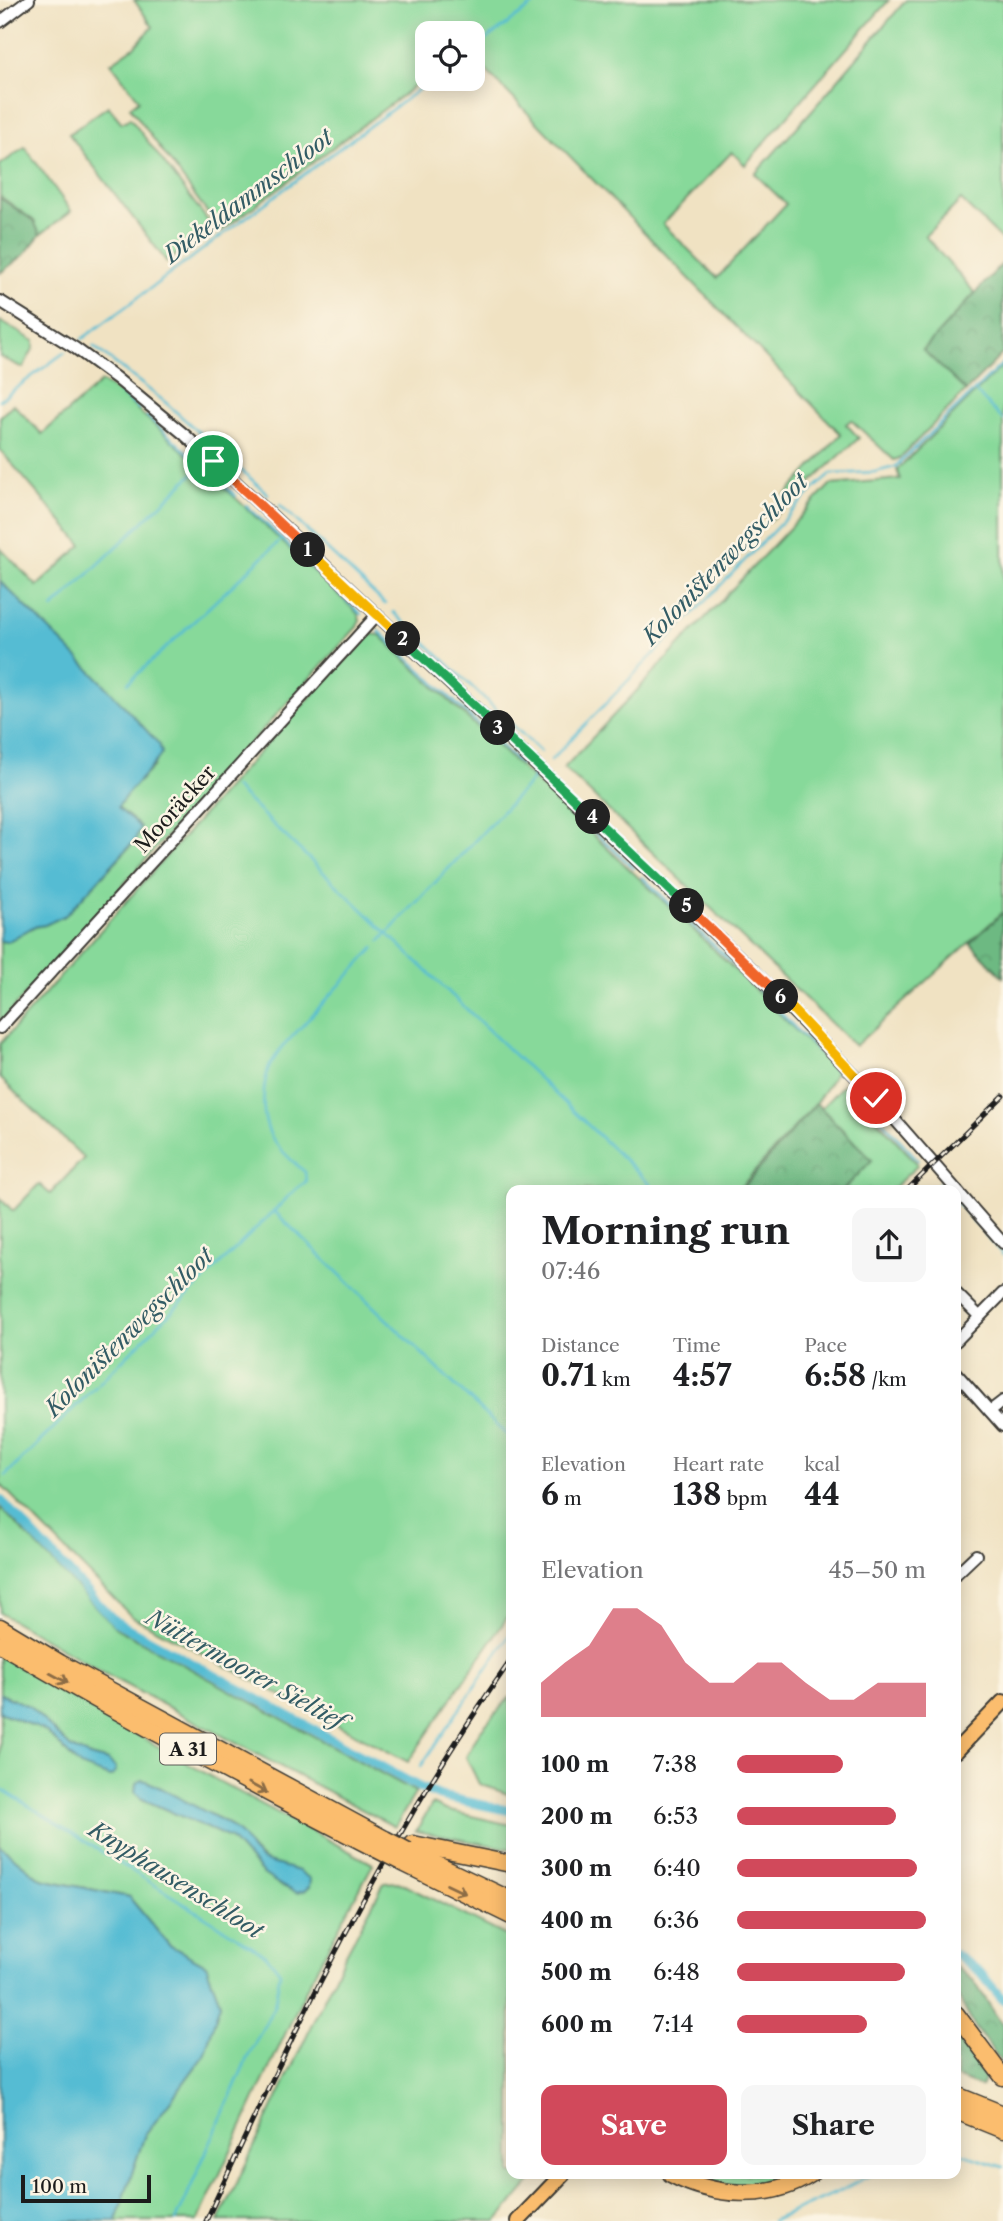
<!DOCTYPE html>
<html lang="en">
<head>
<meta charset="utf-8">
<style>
	:root { --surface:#fff; --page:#f6f6f6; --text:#202124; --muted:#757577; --accent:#d1495b }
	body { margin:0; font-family:"Libre Caslon Text",serif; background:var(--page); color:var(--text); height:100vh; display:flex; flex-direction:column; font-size:26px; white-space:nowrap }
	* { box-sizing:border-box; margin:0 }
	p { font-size:23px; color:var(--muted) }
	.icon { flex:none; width:38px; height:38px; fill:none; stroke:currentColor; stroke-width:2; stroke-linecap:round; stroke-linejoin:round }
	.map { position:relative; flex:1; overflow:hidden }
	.sheet { position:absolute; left:506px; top:1185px; width:455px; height:994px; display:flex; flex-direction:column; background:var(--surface); border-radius:14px; box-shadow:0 4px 18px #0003 }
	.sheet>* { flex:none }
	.controls { position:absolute; left:415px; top:21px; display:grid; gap:14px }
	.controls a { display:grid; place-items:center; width:70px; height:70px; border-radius:14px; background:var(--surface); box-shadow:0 4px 18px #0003; font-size:35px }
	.scale { position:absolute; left:21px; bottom:18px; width:130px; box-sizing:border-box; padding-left:7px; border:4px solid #1c1c1c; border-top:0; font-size:19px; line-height:24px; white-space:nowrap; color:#1c1c1c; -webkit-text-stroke:5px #fcf5e5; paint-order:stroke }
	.pin { position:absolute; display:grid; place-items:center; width:60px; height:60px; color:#fff; margin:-30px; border:4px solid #fff; border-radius:50%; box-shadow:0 2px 7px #0007 }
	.km { position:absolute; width:35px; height:35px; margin:-18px; border-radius:50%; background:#222; color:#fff; font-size:19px; line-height:35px; text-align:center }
	.round { display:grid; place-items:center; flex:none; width:74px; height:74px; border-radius:14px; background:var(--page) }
	.summary { display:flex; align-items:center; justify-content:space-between; height:119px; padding:0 35px }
	h1 { font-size:38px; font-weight:800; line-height:52px }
	.metrics { display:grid; grid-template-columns:repeat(3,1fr); gap:10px; height:119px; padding:7px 35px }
	.metrics div { display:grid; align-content:center }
	.metrics b { font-size:30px; font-weight:800 }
	.metrics small { font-size:19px; font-weight:400 }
	.metrics p { font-size:19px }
	.chart { height:196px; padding:14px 35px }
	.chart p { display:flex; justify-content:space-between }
	.chart svg { width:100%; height:126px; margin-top:7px; fill:var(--accent); opacity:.7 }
	.cta { display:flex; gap:14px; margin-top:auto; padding:14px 35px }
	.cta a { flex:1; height:80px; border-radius:14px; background:var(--accent); color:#fff; font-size:28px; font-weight:800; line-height:80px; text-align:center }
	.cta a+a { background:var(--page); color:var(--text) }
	ul { padding:0 35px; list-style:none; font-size:23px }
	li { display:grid; grid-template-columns:112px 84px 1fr; align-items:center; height:52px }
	li i { height:18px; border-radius:9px; background:var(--accent) }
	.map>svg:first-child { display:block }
	.grass { fill:#87d99a; stroke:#527a5b; stroke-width:2; fill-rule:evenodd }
	.forest { fill:url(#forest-crowns); stroke:#446a4f; stroke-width:2 }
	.water { fill:#55bcd3; stroke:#386c78; stroke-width:2 }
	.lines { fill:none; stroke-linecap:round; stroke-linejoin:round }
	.stream { stroke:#55bcd3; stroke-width:2.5 }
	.canal { stroke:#55bcd3; stroke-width:9 }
	.minor-casing { stroke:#3c3a35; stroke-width:14 }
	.major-casing { stroke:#3c3a35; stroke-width:18 }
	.highway-casing { stroke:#3c3a35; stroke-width:19 }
	.minor { stroke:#fff; stroke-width:10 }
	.major { stroke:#fbbd6e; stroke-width:14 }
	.highway { stroke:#fbbd6e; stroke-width:16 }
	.rail-casing { stroke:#1c1c1c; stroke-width:5 }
	.rail { stroke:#fcf5e5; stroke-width:2.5; stroke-dasharray:8; stroke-linecap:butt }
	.highway-bridge-casing { stroke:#3c3a35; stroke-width:19; stroke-linecap:butt }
	.highway-bridge { stroke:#fbbd6e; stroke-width:16 }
	.oneway { stroke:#8c6c45 }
	.split-1-casing { stroke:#fff; stroke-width:14 }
	.split-2-casing { stroke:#fff; stroke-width:14 }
	.split-3-casing { stroke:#fff; stroke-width:14 }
	.split-4-casing { stroke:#fff; stroke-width:14 }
	.split-5-casing { stroke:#fff; stroke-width:14 }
	.split-6-casing { stroke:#fff; stroke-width:14 }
	.split-7-casing { stroke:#fff; stroke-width:14 }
	.split-1 { stroke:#f0652b; stroke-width:9 }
	.split-2 { stroke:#f5b400; stroke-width:9 }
	.split-3 { stroke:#22a559; stroke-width:9 }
	.split-4 { stroke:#22a559; stroke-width:9 }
	.split-5 { stroke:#22a559; stroke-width:9 }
	.split-6 { stroke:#f0652b; stroke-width:9 }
	.split-7 { stroke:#f5b400; stroke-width:9 }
	.labels { text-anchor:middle; stroke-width:5; stroke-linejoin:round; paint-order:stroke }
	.shield { fill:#fcf5e5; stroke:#5f5d58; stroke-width:2 }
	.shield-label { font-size:19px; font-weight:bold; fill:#1c1c1c }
	.street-label { font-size:21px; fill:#1c1c1c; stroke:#fcf5e5 }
	.water-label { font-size:23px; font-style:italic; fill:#335c65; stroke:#fcf5e5 }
</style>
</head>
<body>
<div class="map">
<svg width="1003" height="2221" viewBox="0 0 1003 2221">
	<defs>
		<pattern id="forest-crowns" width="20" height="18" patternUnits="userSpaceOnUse" patternTransform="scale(1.75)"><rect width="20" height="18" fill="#6db982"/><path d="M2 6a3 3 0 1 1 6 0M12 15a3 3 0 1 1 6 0" fill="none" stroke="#5e9e70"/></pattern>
	</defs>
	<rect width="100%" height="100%" fill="#fcf5e5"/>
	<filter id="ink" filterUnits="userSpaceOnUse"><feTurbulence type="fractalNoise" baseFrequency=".0143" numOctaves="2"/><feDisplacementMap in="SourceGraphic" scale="14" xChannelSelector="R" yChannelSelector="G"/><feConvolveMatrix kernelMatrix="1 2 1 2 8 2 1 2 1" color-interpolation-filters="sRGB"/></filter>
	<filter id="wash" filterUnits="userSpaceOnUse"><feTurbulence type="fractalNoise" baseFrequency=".00686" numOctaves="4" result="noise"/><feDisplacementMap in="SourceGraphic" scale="28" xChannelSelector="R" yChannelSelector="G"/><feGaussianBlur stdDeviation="1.57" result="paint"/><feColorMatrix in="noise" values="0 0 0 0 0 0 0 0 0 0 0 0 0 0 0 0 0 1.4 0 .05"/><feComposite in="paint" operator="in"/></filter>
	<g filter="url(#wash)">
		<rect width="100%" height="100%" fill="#f0e2c2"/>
		<g class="grass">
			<polygon points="134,0 889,0 745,165 732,152 663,224 717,278 786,204 755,174 814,108 906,0 1003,0 1003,241 961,200 925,236 975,293 923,350 966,391 900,458 894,460 851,420 846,424 859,438 769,521 766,517 841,434 473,57 472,33 427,33 427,77 221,231 130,107 139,100 111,63 134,47 153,27"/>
			<polygon points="108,106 122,123 130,118 212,226 167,262 69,134"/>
			<polygon points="25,147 71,211 40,235 34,221 0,196 0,165"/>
			<polygon points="0,321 34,341 34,347 23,368 0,357"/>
			<polygon points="1003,365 1003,912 855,1046 564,768 830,485 900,479 897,470"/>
			<path d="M101 382 119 393 239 501 347 603 358 614 360 620 357 627 222 774 0 1023V941L7 942 33 927 45 925 66 915 135 841 140 828C134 818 125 816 118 807L126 794 154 766 46 627 0 581V548L37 586 82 545 0 450V417L13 404 42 434Z"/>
			<path d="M373 634 380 635C532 781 691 920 836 1072L816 1103 738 1190H511V1612L408 1762 131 1616 0 1484V1198L13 1211 39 1184 50 1194 84 1158 0 1078V1044L248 764 366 637Z"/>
			<polygon points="844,1084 917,1163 916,1167 891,1190 843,1190 872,1160 821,1108"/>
			<polygon points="0,1507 116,1628 416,1792 395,1827 109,1676 0,1613"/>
			<path d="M0 1656 222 1783 373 1864 309 1983 198 2221H116L144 2137 204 2055 220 2003 206 1966 169 1945 129 1897 41 1879 0 1846V1712L46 1731 74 1760 108 1761 89 1756 71 1748 29 1706 0 1694ZM140 1798C168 1805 201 1808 226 1822 244 1834 250 1856 270 1863L280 1885 262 1873 230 1838Z"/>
			<polygon points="510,1697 511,1697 511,1795 479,1784 466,1757 480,1731"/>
			<polygon points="432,1804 445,1810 511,1825 511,1849 416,1831"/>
			<polygon points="398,1882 511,1938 511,2174 538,2174 497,2221 219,2221 340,1965 384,1883"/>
			<polygon points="681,2174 790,2174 773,2183 734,2189"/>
		</g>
		<g class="forest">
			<polygon points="0,198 34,221 40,235 24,255 0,273"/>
			<polygon points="1001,265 1003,267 1003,353 966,391 923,350"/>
			<polygon points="1003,912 1003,977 970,943"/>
			<polygon points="816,1103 872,1160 843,1190 741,1190"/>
			<polygon points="956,1967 974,1981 1003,2026 1003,2064 974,2026 956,1993"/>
			<polygon points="956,2035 985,2078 981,2087 956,2077"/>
		</g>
		<g class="water">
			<path d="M0 581 103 683 159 744 162 753C150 773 130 786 118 807 124 816 134 818 140 828L135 840 66 915 45 925 33 927 7 942 0 941Z"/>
			<polygon points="0,1694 29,1706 71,1748 89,1756 108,1761 116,1768 115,1774 110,1777 80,1766 46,1731 0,1712"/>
			<polygon points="141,1780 147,1781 227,1823 242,1836 252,1851 261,1860 299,1871 310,1879 309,1887 304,1891 297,1893 280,1885 262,1873 230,1838 140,1798 135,1792 136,1784"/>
			<polygon points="0,1846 41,1879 129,1897 169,1945 206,1965 220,2003 204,2055 144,2137 116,2221 0,2221"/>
		</g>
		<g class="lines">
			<g class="stream">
				<polyline points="472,50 540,0"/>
				<polyline points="82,339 433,79"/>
				<polyline points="93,346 165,402 268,494"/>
				<polyline points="976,392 1003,420"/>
				<polyline points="120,393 139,409"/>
				<polyline points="0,400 65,352"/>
				<polyline points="147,416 236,496"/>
				<polyline points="246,505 361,614"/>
				<polyline points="280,505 385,604"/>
				<polyline points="53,608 202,465"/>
				<polyline points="393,612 541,752"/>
				<polyline points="379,631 521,764"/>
				<polyline points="128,683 282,539"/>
				<polyline points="551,760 815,488 831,474 875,472 895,467 1003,363"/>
				<polyline points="530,773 535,777"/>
				<polyline points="234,787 656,1190"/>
				<polyline points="546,787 634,868"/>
				<polyline points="642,877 740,970 839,1074"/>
				<polyline points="380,941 536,776"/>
				<polyline points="847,1082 918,1160"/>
				<polyline points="939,1182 945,1190"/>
				<polyline points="956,1201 1003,1255"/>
				<polyline points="274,1211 511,1439"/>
				<path d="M5 1476 297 1188 306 1182 305 1172C293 1162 279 1150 271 1136 261 1118 262 1090 268 1070 270 1064 276 1057 279 1051L374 948"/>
				<polyline points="421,1766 511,1633"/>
				<polyline points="0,1788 266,1955 280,1973 274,2007 249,2054 176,2221"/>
				<polyline points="956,2152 1003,2167"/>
				<polyline points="772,2221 840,2191 872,2174"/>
			</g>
			<g class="canal">
				<polyline points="0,1499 115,1621 419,1787 440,1796 511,1811"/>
				<polyline points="956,1954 980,1972 1003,2000"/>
			</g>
		</g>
	</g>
	<g filter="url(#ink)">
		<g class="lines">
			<g class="minor-casing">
				<g id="minor">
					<polyline points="0,22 29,0"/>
					<polyline points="0,301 75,348 116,378 185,435 269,513 753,970 876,1098 1003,1243"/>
					<polyline points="0,1028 377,615"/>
					<polyline points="956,1293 979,1316"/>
					<polyline points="956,1341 1003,1293"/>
					<polyline points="956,1373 1003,1426"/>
					<polyline points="990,1411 1003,1401"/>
					<polyline points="956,1574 976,1555"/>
				</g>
			</g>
			<g class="major-casing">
				<g id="major">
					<polyline points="956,1751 1003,1702"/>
					<polyline points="518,2221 563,2174"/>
				</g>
			</g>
			<g class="highway-casing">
				<g id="highway">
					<polyline points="0,1627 60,1663 385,1839"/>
					<path d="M0 1644C123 1717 250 1784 378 1850"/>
					<polyline points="413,1844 511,1864"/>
					<polyline points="408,1851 511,1900"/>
					<polyline points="401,1862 511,1916"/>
					<polyline points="956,2014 1003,2077"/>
					<polyline points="956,2095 1003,2114"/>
					<polyline points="956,2111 1003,2130"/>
					<path d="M671 2174C714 2197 769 2201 811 2174"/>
				</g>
			</g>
			<use href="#minor" class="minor"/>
			<use href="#major" class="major"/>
			<use href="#highway" class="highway"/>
			<g class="rail-casing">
				<g id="rail">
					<polyline points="907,1190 1003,1096"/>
					<path d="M206 2221C295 2027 387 1835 511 1660"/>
				</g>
			</g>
			<use href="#rail" class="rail"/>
			<g class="highway-bridge-casing">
				<g id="highway-bridge">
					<polyline points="385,1839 408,1851"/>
					<polyline points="378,1850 401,1862"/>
				</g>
			</g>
			<use href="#highway-bridge" class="highway-bridge"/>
		</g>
		<defs><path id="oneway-shaft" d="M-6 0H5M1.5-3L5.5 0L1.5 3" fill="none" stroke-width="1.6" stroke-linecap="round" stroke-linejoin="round" transform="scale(1.75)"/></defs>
		<g class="oneway">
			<use href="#oneway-shaft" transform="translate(59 1678) rotate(29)"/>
			<use href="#oneway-shaft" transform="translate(258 1788) rotate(29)"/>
			<use href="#oneway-shaft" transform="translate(456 1889) rotate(26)"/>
		</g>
	</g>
	<g class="lines" filter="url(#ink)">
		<g class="split-1-casing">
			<polyline id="split-1" points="213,461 308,550"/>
		</g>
		<g class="split-2-casing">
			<polyline id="split-2" points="308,550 403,639"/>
		</g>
		<g class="split-3-casing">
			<polyline id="split-3" points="403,639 498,728"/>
		</g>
		<g class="split-4-casing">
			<polyline id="split-4" points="498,728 593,817"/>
		</g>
		<g class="split-5-casing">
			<polyline id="split-5" points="593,817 687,906"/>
		</g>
		<g class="split-6-casing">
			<polyline id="split-6" points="687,906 781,997"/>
		</g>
		<g class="split-7-casing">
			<polyline id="split-7" points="781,997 876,1098"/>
		</g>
		<use href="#split-1" class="split-1"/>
		<use href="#split-2" class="split-2"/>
		<use href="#split-3" class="split-3"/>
		<use href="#split-4" class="split-4"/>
		<use href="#split-5" class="split-5"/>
		<use href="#split-6" class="split-6"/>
		<use href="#split-7" class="split-7"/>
	</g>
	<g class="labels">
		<rect class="shield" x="160" y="1733.5" width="56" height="31" rx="5"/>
		<g class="shield-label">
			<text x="188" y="1756">A 31</text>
		</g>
		<g class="street-label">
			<text transform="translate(175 809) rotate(-48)" y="7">Mooräcker</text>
		</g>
		<g class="water-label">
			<text transform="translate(248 196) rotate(-37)" y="8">Diekeldammschloot</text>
			<text transform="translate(725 559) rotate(-46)" y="8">Kolonistenwegschloot</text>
			<text transform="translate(129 1332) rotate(-45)" y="8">Kolonistenwegschloot</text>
			<text transform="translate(245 1669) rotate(29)" y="8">Nüttermoorer Sieltief</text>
			<text transform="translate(176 1880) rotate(32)" y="8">Knyphausenschloot</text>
		</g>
	</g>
</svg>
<div class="controls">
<a><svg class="icon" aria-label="locate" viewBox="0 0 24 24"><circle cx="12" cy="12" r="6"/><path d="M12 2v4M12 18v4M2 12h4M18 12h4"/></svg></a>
</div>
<div class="scale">100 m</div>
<div class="pin" style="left:213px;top:461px;background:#1e9e55"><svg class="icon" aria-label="arrive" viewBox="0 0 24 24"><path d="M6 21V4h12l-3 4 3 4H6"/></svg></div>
<div class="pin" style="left:876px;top:1098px;background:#d93025"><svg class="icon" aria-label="check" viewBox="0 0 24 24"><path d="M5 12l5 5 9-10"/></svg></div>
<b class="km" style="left:308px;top:550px">1</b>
<b class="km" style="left:403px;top:639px">2</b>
<b class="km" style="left:498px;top:728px">3</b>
<b class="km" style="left:593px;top:817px">4</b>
<b class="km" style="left:687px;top:906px">5</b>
<b class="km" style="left:781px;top:997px">6</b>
<section class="sheet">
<div class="summary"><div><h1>Morning run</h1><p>07:46</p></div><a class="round"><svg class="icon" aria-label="share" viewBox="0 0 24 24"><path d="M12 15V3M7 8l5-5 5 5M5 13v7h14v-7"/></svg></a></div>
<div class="metrics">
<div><p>Distance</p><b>0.71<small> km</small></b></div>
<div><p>Time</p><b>4:57</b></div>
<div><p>Pace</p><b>6:58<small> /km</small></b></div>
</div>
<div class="metrics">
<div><p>Elevation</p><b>6<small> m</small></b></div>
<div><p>Heart rate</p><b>138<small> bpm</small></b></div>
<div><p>kcal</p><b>44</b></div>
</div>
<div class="chart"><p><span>Elevation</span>45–50 m</p>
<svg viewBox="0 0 160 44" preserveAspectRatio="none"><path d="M0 44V32L10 25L20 19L30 6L40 6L50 12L60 25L70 32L80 32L90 25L100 25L110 32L120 38L130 38L140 32L150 32L160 32V44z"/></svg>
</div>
<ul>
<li><b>100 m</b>7:38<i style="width:56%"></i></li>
<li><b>200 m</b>6:53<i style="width:84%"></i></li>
<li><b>300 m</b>6:40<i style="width:95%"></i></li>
<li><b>400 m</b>6:36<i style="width:100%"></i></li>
<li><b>500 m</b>6:48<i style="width:89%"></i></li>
<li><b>600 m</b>7:14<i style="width:69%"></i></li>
</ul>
<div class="cta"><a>Save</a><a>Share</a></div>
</section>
</div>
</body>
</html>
